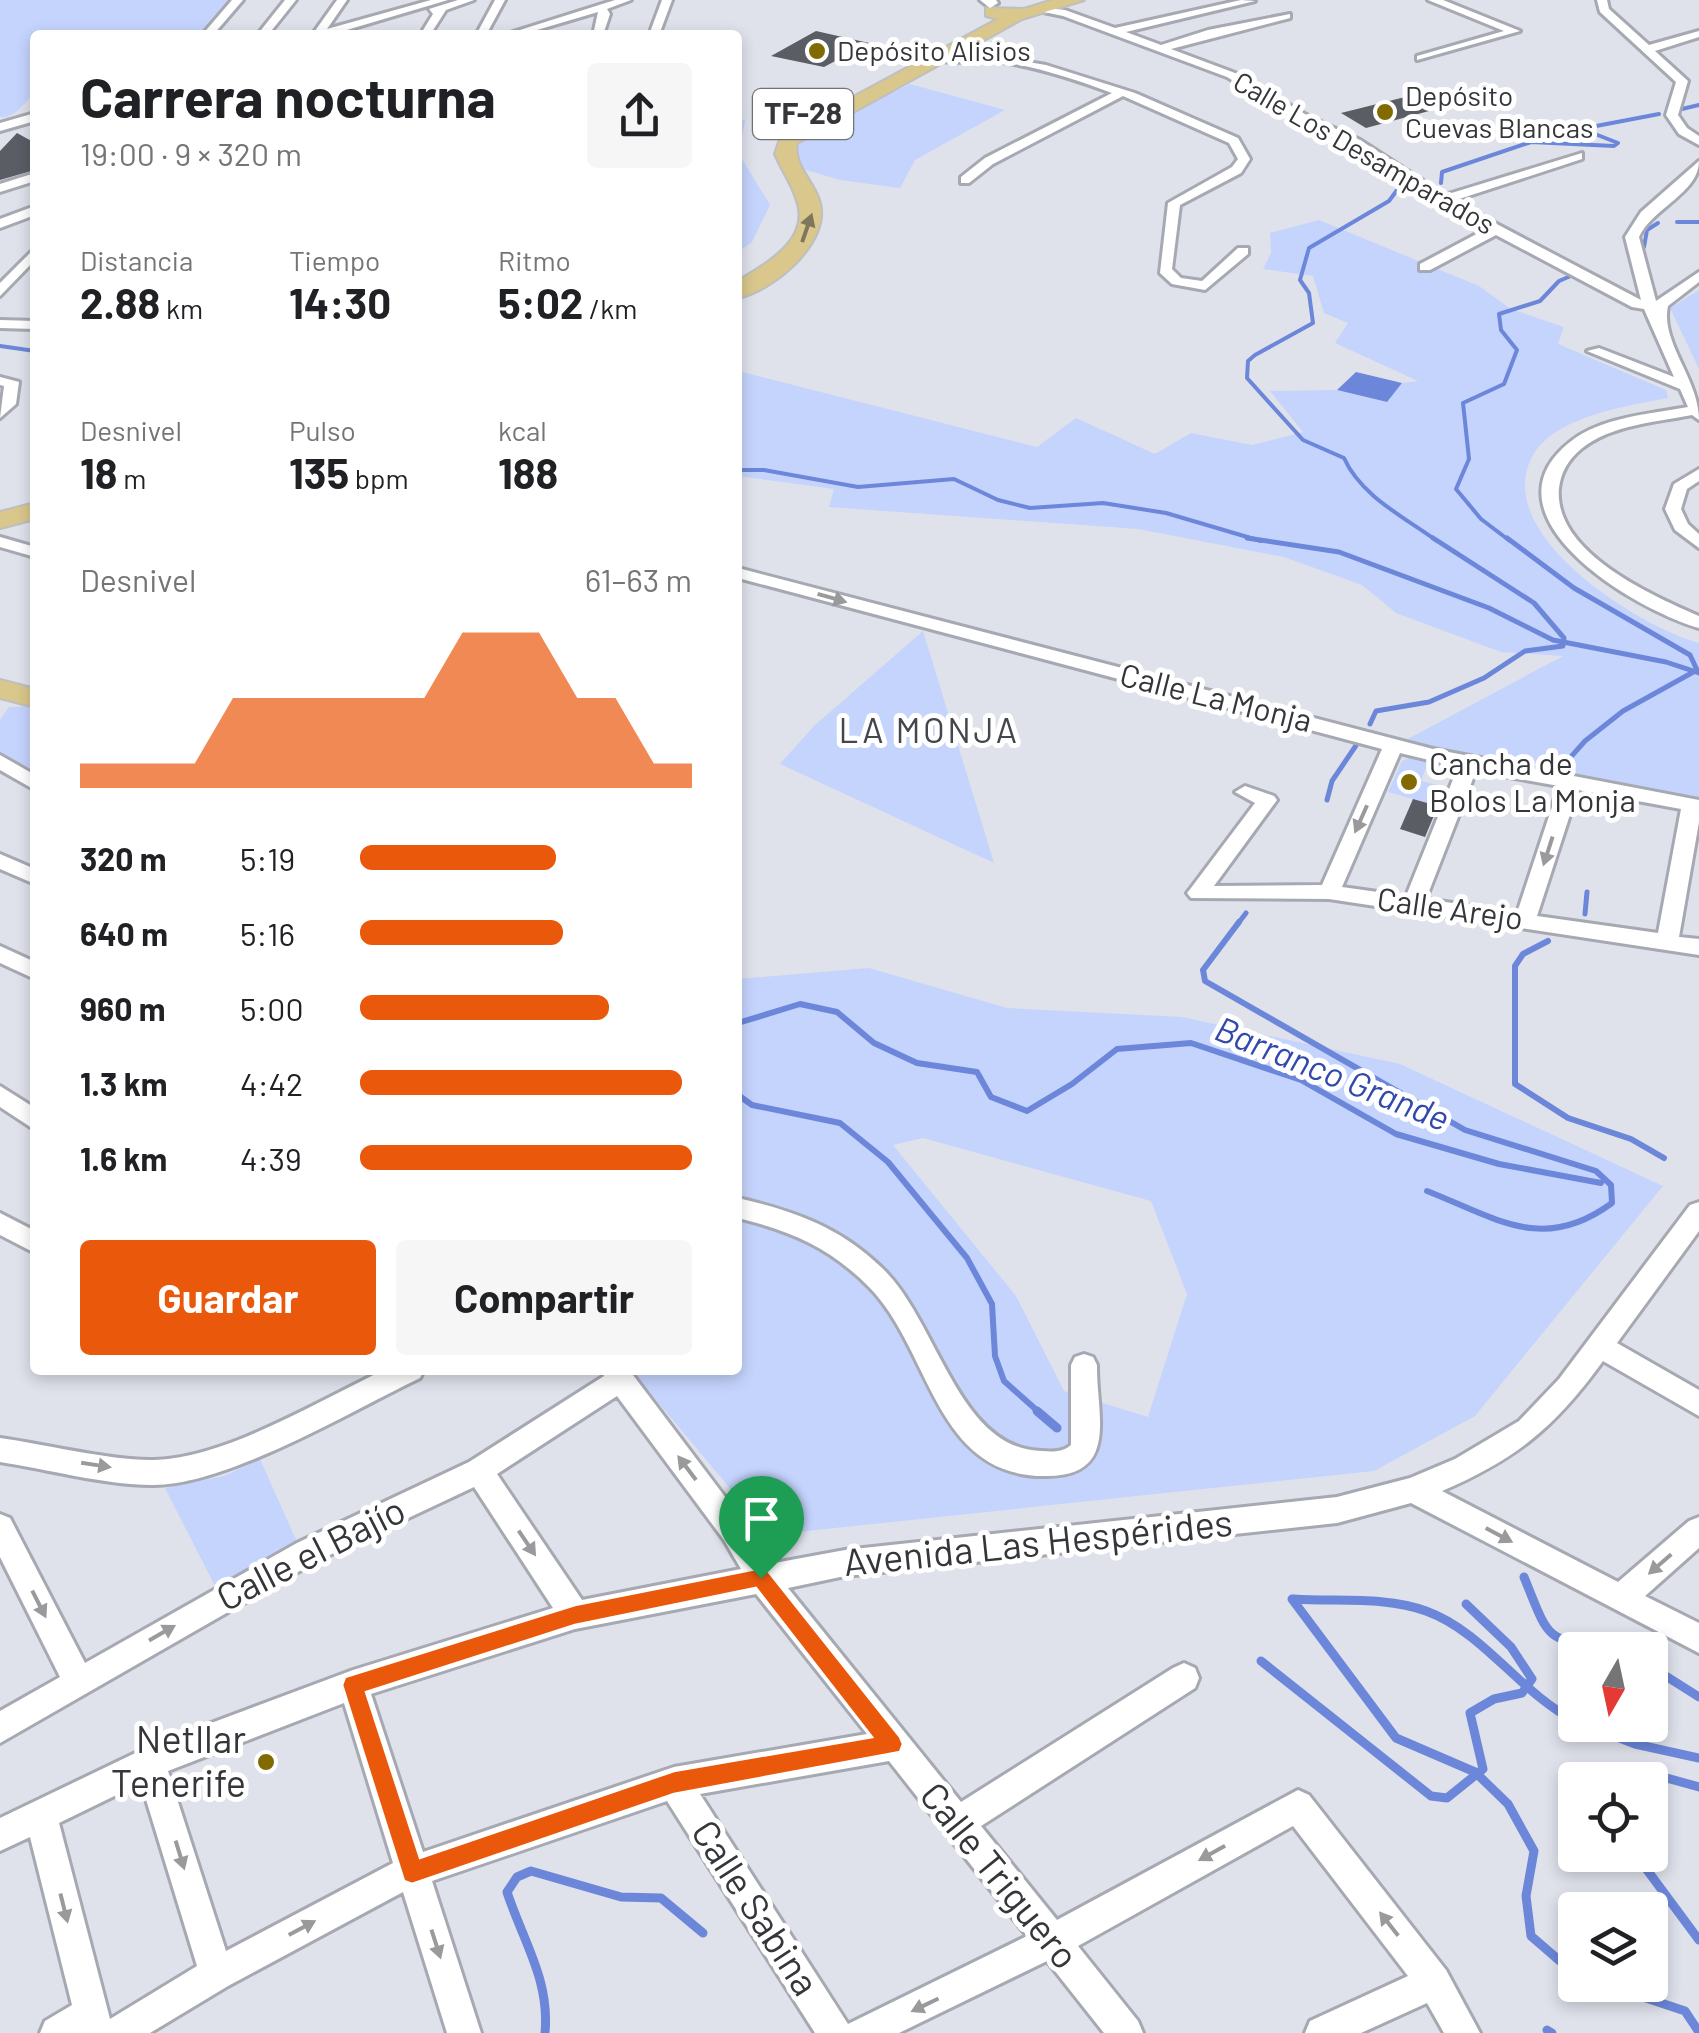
<!DOCTYPE html>
<html lang="es">
<head>
<meta charset="utf-8">
<style>
	:root { --surface:#fff; --page:#f6f6f6; --text:#202124; --muted:#757577; --accent:#ea580c }
	body { margin:0; font-family:Barlow,sans-serif; background:var(--page); color:var(--text); height:100vh; display:flex; flex-direction:column; font-size:38px; white-space:nowrap }
	* { box-sizing:border-box; margin:0 }
	p { font-size:32px; color:var(--muted) }
	.icon { flex:none; width:55px; height:55px; fill:none; stroke:currentColor; stroke-width:2; stroke-linecap:round; stroke-linejoin:round }
	.map { position:relative; flex:1; overflow:hidden }
	.side { position:absolute; left:30px; top:30px; width:712px; height:1345px; display:flex; flex-direction:column; background:var(--surface); border-radius:10px; box-shadow:0 5px 15px #0003 }
	.side>* { flex:none }
	.needle { width:65px; rotate:189deg }
	.tools { position:absolute; left:1558px; top:1632px; display:grid; gap:20px }
	.tools a { display:grid; place-items:center; width:110px; height:110px; border-radius:10px; background:var(--surface); box-shadow:0 5px 15px #0003; font-size:50px }
	.pin { position:absolute; display:grid; place-items:center; width:85px; height:85px; color:#fff; margin:-102px -42px; border-radius:50% 50% 50% 0; rotate:-45deg; box-shadow:0 0 10px #0007 }
	.pin .icon { rotate:45deg }
	.round { display:grid; place-items:center; flex:none; width:105px; height:105px; border-radius:10px; background:var(--page) }
	.overview { display:flex; align-items:center; justify-content:space-between; height:170px; padding:0 50px }
	h1 { font-size:55px; font-weight:700; line-height:75px }
	.stats { display:grid; grid-template-columns:repeat(3,1fr); gap:15px; height:170px; padding:10px 50px }
	.stats div { display:grid; align-content:center }
	.stats b { font-size:42px; font-weight:700 }
	.stats small { font-size:28px; font-weight:400 }
	.stats p { font-size:28px }
	.chart { height:280px; padding:20px 50px }
	.chart p { display:flex; justify-content:space-between }
	.chart svg { width:100%; height:180px; margin-top:10px; fill:var(--accent); opacity:.7 }
	.primary-button { display:flex; gap:20px; margin-top:auto; padding:20px 50px }
	.primary-button a { flex:1; height:115px; border-radius:10px; background:var(--accent); color:#fff; font-size:40px; font-weight:700; line-height:115px; text-align:center }
	.primary-button a+a { background:var(--page); color:var(--text) }
	ul { padding:0 50px; list-style:none; font-size:32px }
	li { display:grid; grid-template-columns:160px 120px 1fr; align-items:center; height:75px }
	li i { height:25px; border-radius:12px; background:var(--accent) }
	.map>svg:first-child { display:block }
	.green { fill:#c5d4fd; fill-rule:evenodd }
	.water { fill:#6c87da }
	.lines { fill:none; stroke-linecap:round; stroke-linejoin:round }
	.stream-far3 { stroke:#6c87da; stroke-width:4 }
	.stream-far2 { stroke:#6c87da; stroke-width:5 }
	.stream-far1 { stroke:#6c87da; stroke-width:6 }
	.stream { stroke:#6c87da; stroke-width:9 }
	.building { fill:#5b5d65 }
	.street-casing { stroke:#a6a9b1; stroke-width:6 }
	.secondary-casing { stroke:#a6a9b1; stroke-width:6 }
	.primary-casing { stroke:#bebfc0; stroke-width:4 }
	.street { fill:#fff; fill-rule:evenodd }
	.secondary { fill:#fff; fill-rule:evenodd }
	.primary { fill:#d9c78b; fill-rule:evenodd }
	.oneway { fill:#7e775e }
	.oneway2 { fill:#9a9a9c }
	.route { fill:#ea580c; stroke:#fff; stroke-width:2.5; fill-rule:evenodd }
	.poi-dot { fill:#826a03; stroke:#fff; stroke-width:4 }
	.labels { text-anchor:middle; stroke-width:10; stroke-linejoin:round; paint-order:stroke }
	.far-poi-label { font-size:28px; fill:#343639; stroke:#fff; text-anchor:start }
	.far-street-label { font-size:28px; fill:#343639; stroke:#fff }
	.shield { fill:#fff; stroke:#717274; stroke-width:2.5 }
	.shield-label { font-size:30px; font-weight:bold; fill:#343639 }
	.street-label { font-size:32px; fill:#343639; stroke:#fff }
	.poi-label { font-size:32px; fill:#343639; stroke:#fff; text-anchor:start }
	.neighbourhood-label { font-size:35px; letter-spacing:2.5px; fill:#43464d; stroke:#fff }
	.water-label { font-size:35px; font-style:italic; fill:#3249ab; stroke:#fff }
	.near-street-label { font-size:38px; fill:#343639; stroke:#fff }
	.near-poi-label { font-size:38px; fill:#343639; stroke:#fff; text-anchor:end }
</style>
</head>
<body>
<div class="map">
<svg width="1699" height="2033" viewBox="0 0 1699 2033">
	<rect width="100%" height="100%" fill="#dfe2eb"/>
	<g class="green">
		<path d="M0 0H229L199 35H35V92C25 102 15 119 0 117Z"/>
		<polygon points="910,84 1005,110 915,160 900,188 840,180 803,169 795,154 798,139"/>
		<polygon points="738,119 745,120 739,154 770,205 752,242 738,252"/>
		<path d="M1319 220 1479 286 1511 309 1564 327 1558 344 1666 390 1668 398C1627 406 1554 416 1532 457 1491 535 1640 627 1699 643V800L1404 741 1563 656 1501 652 1396 613 1362 585 1284 557 1138 529 829 507 834 489 738 476V371L1037 447 1076 418 1155 454 1191 433 1252 445 1303 432 1270 391 1337 390 1386 402 1402 383 1418 381 1335 343 1348 323 1324 313 1313 276 1263 269 1271 253 1270 233Z"/>
		<polygon points="1699,290 1699,369 1670,308"/>
		<polygon points="923,631 994,863 780,764 814,726"/>
		<polygon points="35,706 35,773 0,754 0,720 9,707"/>
		<polygon points="1409,758 1428,763 1421,781 1446,787 1438,806 1388,792 1402,761"/>
		<path d="M869 968 1007 1008 1182 1017 1400 1064 1663 1186 1475 1416 1374 1471 769 1535 631 1370H738V979ZM923 1138 1151 1201 1187 1294 1148 1417 1064 1391 1016 1296 893 1145Z"/>
		<polygon points="260,1459 297,1542 216,1588 165,1488 224,1476"/>
	</g>
	<polygon class="water" points="1356,372 1402,383 1387,402 1337,390"/>
	<g class="lines">
		<g class="stream-far3">
			<polyline points="1682,109 1699,105"/>
			<path d="M1415 183 1403 182 1389 201 1309 248 1300 280 1309 293 1313 323 1255 355 1248 361 1247 378 1303 440 1344 458C1361 496 1404 517 1437 541"/>
			<polyline points="1441,183 1442,172 1531,142 1614,146 1618,143 1595,134 1591,127 1659,114"/>
			<polyline points="1677,222 1699,222"/>
			<polyline points="1644,247 1647,230 1658,223"/>
			<polyline points="0,346 35,351"/>
			<polyline points="738,470 764,470 858,487 954,479 998,500 1030,508 1103,503 1166,513 1261,541"/>
			<polyline points="1510,541 1481,519 1456,489 1469,459 1463,403 1504,384 1517,350 1501,330 1499,314 1540,301 1559,281 1573,275"/>
		</g>
		<g class="stream-far2">
			<polyline points="1247,538 1339,552 1489,608 1553,640 1666,662 1699,673"/>
			<polyline points="1507,538 1574,588 1690,655 1697,670 1623,711 1585,741 1561,768"/>
			<polyline points="1370,724 1376,711 1429,702 1484,678 1525,651 1563,646 1564,638 1534,603 1433,538"/>
			<polyline points="1327,800 1332,781 1357,744"/>
			<polyline points="1585,914 1587,892"/>
			<polyline points="1237,925 1246,913"/>
		</g>
		<g class="stream-far1">
			<path d="M1239 922 1203 970 1205 981 1465 1130 1596 1171 1611 1185 1612 1203C1543 1254 1496 1218 1427 1191"/>
			<polyline points="1548,941 1523,954 1515,966 1515,1084 1568,1118 1631,1139 1664,1158"/>
			<polyline points="738,1023 800,1004 837,1012 874,1043 917,1063 977,1072 991,1097 1027,1111 1072,1084 1117,1049 1191,1043 1301,1080 1396,1134 1499,1164 1601,1183"/>
			<polyline points="738,1095 752,1105 840,1123 888,1162 967,1258 992,1304 995,1356 1004,1381 1040,1413"/>
		</g>
		<g class="stream">
			<polyline points="1037,1411 1057,1428"/>
			<path d="M1524 1577C1551 1644 1544 1638 1615 1650"/>
			<polyline points="1292,1599 1396,1738 1475,1772 1508,1804 1534,1851 1526,1896 1531,1936 1575,1974"/>
			<path d="M1294 1599C1336 1602 1386 1596 1426 1611 1484 1632 1520 1693 1575 1721"/>
			<polyline points="1261,1661 1431,1796 1447,1798 1483,1769 1470,1713 1494,1699 1522,1693 1532,1679 1511,1647 1466,1604"/>
			<polyline points="1650,1666 1699,1697"/>
			<polyline points="1586,1725 1635,1744 1699,1758"/>
			<polyline points="1613,1780 1638,1770 1699,1787"/>
			<polyline points="1636,1855 1699,1940"/>
			<polyline points="1607,1985 1685,2011 1699,2032"/>
			<polyline points="1547,2030 1552,2033"/>
			<path d="M545 2033C550 1980 523 1941 507 1892L517 1877 531 1871 621 1897 661 1898 703 1933"/>
		</g>
	</g>
	<g class="building">
		<polygon points="816,31 869,43 824,67 771,56"/>
		<polygon points="1405,97 1429,111 1366,128 1341,113"/>
		<polygon points="17,133 35,143 35,170 0,180 0,151"/>
		<polygon points="1413,799 1438,806 1425,837 1400,829"/>
	</g>
	<g class="lines">
		<g class="street-casing">
			<g id="street">
				<polygon points="232,0 243,0 213,35 202,35"/>
				<polygon points="285,0 296,0 268,35 257,35"/>
				<polygon points="337,0 347,0 327,29 431,0 448,0 330,35 312,35"/>
				<polygon points="458,0 474,0 446,10 430,35 420,35 433,14 429,9"/>
				<polygon points="495,0 505,0 486,35 476,35"/>
				<polygon points="615,0 631,0 607,9 610,14 603,35 593,35 598,12 520,35 504,35"/>
				<polygon points="662,0 672,0 659,35 649,35"/>
				<path d="M1241 0 1255 1 1126 32 1161 45 1208 30 1290 14V18L1171 49 1235 73 1310 117 1360 140 1445 195 1582 153V159L1453 201 1641 300 1625 237 1641 212 1699 161C1699 193 1652 208 1639 237L1656 301 1699 272V282L1668 306C1660 342 1699 379 1699 420L1692 415C1656 422 1610 425 1581 449 1568 460 1561 472 1559 488 1553 552 1651 595 1699 616V628C1635 610 1477 516 1570 442 1601 417 1650 414 1688 407L1680 389 1587 351 1599 348 1674 377 1644 309 1632 307 1496 235 1430 270H1420V264L1486 229 1449 210 1352 146 1302 123 1227 77 1063 16 1034 10 1039 7 1065 10 1115 28Z"/>
				<polygon points="1428,0 1443,0 1520,31 1417,60 1417,56 1504,31"/>
				<polygon points="1597,0 1607,0 1609,9 1649,45 1699,31 1699,37 1655,51 1688,81 1678,115 1687,128 1699,136 1699,145 1679,134 1666,115 1676,82 1600,12"/>
				<path d="M968 52 1046 65 1135 93 1238 138 1250 159 1241 173 1180 205 1172 269 1181 278 1202 281 1238 248H1248V254L1205 290 1172 284 1160 273 1168 203 1232 167 1238 159 1229 143 1123 96 993 164 969 183H961V177L985 158 1112 93C1077 80 1041 68 1003 62 984 60 947 65 932 58Z"/>
				<polygon points="35,113 35,121 0,131 0,123"/>
				<polygon points="35,173 35,181 0,192 0,184"/>
				<polygon points="35,206 35,215 0,228 0,219"/>
				<polygon points="35,248 35,260 0,296 0,283"/>
				<polygon points="0,320 35,321 35,329 0,328"/>
				<polygon points="0,377 19,382 16,404 0,418 4,386 0,385"/>
				<polygon points="1699,469 1699,481 1687,489 1681,509 1688,524 1699,534 1699,548 1675,530 1665,509 1674,484"/>
				<polygon points="0,537 35,547 35,557 0,547"/>
				<path d="M738 568 1433 749 1699 800V822L1679 937 1699 939V955L1329 899 1191 898 1187 893 1191 888 1255 803 1235 792 1245 786 1274 796 1277 800 1214 886 1322 885 1382 749 738 578ZM1400 753 1458 767 1406 896 1342 887ZM1476 771 1559 786 1517 913 1426 899ZM1578 790 1681 809 1658 933 1537 916Z"/>
				<polygon points="0,755 35,775 35,790 0,770"/>
				<polygon points="0,854 35,869 35,884 0,869"/>
				<polygon points="0,946 35,962 35,979 0,963"/>
				<polygon points="0,1086 35,1108 35,1130 0,1107"/>
				<path d="M738 1198C794 1211 840 1227 882 1268 938 1321 958 1450 1042 1451 1053 1452 1063 1452 1071 1445V1365L1075 1357 1084 1354 1093 1357 1097 1365C1096 1413 1120 1475 1048 1476 935 1479 932 1352 870 1288 831 1248 791 1231 738 1218Z"/>
				<path d="M1699 1202V1231L1617 1343 1699 1390V1416L1603 1361C1555 1427 1518 1458 1442 1491L1618 1582 1689 1521 1699 1517V1548L1645 1596 1699 1623V1653L1411 1503 1337 1523 845 1576 788 1588 961 1802 1173 1668 1184 1663 1195 1668 1199 1678 1195 1688 981 1826 1057 1920 1298 1790 1309 1795 1446 1970 1480 2033H1444L1427 2003 1361 2033H1305L1310 2021 1408 1976 1293 1826 1078 1946 1138 2021 1143 2033H1104L1047 1961 899 2033H815L667 1801 432 1881 481 2033H447L403 1892 228 1986 150 2033H40L45 2021 72 2005 30 1837 0 1851V1818L150 1746 353 1670 553 1608 474 1487 317 1561 0 1743V1711L60 1677 0 1557V1514L10 1518 85 1663 297 1543 469 1462 604 1376 601 1370 630 1371 744 1522 769 1564 845 1550 1337 1497 1410 1478 1455 1459 1519 1421 1559 1379 1690 1205ZM617 1396 724 1540 741 1569 582 1600 497 1474ZM756 1594 867 1734 674 1767 423 1852 371 1694 575 1629ZM344 1703 393 1863 226 1951 168 1771ZM889 1761 1027 1936 848 2024 700 1794ZM141 1783 197 1966 110 2019 59 1823Z"/>
				<polygon points="0,1213 35,1231 35,1253 0,1235"/>
				<path d="M384 1370H424L420 1378C351 1411 226 1486 152 1485 106 1485 46 1469 0 1462V1438C44 1444 112 1461 154 1460 226 1458 318 1401 384 1370Z"/>
			</g>
		</g>
		<g class="secondary-casing">
			<polygon id="secondary" points="980,0 996,0 998,3 990,8"/>
		</g>
		<g class="primary-casing">
			<g id="primary">
				<path d="M1053 0H1084L1022 19 797 143C793 165 812 179 819 200 833 241 774 290 738 298V281C767 263 813 239 796 198 791 182 781 169 775 154L781 136 998 19 986 16V8L1024 9Z"/>
				<polygon points="35,503 35,519 0,528 0,512"/>
				<polygon points="0,680 35,689 35,707 0,698"/>
			</g>
		</g>
		<use href="#street" class="street"/>
		<use href="#secondary" class="secondary"/>
		<use href="#primary" class="primary"/>
	</g>
	<defs><path id="oneway-solid" d="M-6-.8H1V-3.2L6.5 0L1 3.2V.8H-6Z" transform="scale(2.5)"/></defs>
	<use class="oneway" href="#oneway-solid" transform="translate(807 228) rotate(-71)"/>
	<g class="oneway2">
		<use href="#oneway-solid" transform="translate(832 598) rotate(16)"/>
		<use href="#oneway-solid" transform="translate(1361 819) rotate(114)"/>
		<use href="#oneway-solid" transform="translate(1548 851) rotate(108)"/>
		<use href="#oneway-solid" transform="translate(96 1465) rotate(9)"/>
		<use href="#oneway-solid" transform="translate(687 1468) rotate(-127)"/>
		<use href="#oneway-solid" transform="translate(1499 1535) rotate(28)"/>
		<use href="#oneway-solid" transform="translate(527 1543) rotate(56)"/>
		<use href="#oneway-solid" transform="translate(1660 1564) rotate(139)"/>
		<use href="#oneway-solid" transform="translate(39 1604) rotate(63)"/>
		<use href="#oneway-solid" transform="translate(162 1633) rotate(-30)"/>
		<use href="#oneway-solid" transform="translate(1212 1853) rotate(151)"/>
		<use href="#oneway-solid" transform="translate(180 1855) rotate(73)"/>
		<use href="#oneway-solid" transform="translate(64 1908) rotate(76)"/>
		<use href="#oneway-solid" transform="translate(1389 1924) rotate(-128)"/>
		<use href="#oneway-solid" transform="translate(302 1928) rotate(-28)"/>
		<use href="#oneway-solid" transform="translate(436 1944) rotate(72)"/>
		<use href="#oneway-solid" transform="translate(925 2005) rotate(154)"/>
	</g>
	<path class="route" d="M761 1568 768 1571 900 1737 903 1744 900 1752 674 1794 412 1884 404 1881 342 1685 345 1677 575 1605ZM756 1588 872 1737 674 1771 420 1858 366 1692 575 1625Z"/>
	<g class="poi-dot">
		<circle cx="817" cy="51" r="10"/>
		<circle cx="1385" cy="112" r="10"/>
		<circle cx="1409" cy="782" r="10"/>
		<circle cx="266" cy="1762" r="10"/>
	</g>
	<g class="labels">
		<g class="far-poi-label">
			<text x="837" y="61">Depósito Alisios</text>
			<text x="1405" y="106">Depósito<tspan x="1405" dy="32">Cuevas Blancas</tspan></text>
		</g>
		<g class="far-street-label">
			<text transform="translate(1364 153) rotate(30)" y="10">Calle Los Desamparados</text>
		</g>
		<rect class="shield" x="753" y="89" width="100" height="50" rx="8"/>
		<g class="shield-label">
			<text x="803" y="124">TF-28</text>
		</g>
		<g class="street-label">
			<text transform="translate(1216 698) rotate(14)" y="11">Calle La Monja</text>
			<text transform="translate(1450 909) rotate(8)" y="11">Calle Arejo</text>
		</g>
		<g class="poi-label">
			<text x="1429" y="775">Cancha de<tspan x="1429" dy="37">Bolos La Monja</tspan></text>
		</g>
		<g class="neighbourhood-label">
			<text x="929" y="743">LA MONJA</text>
		</g>
		<g class="water-label">
			<text transform="translate(1332 1074) rotate(22)" y="12">Barranco Grande</text>
		</g>
		<g class="near-street-label">
			<text transform="translate(1038 1543) rotate(-6)" y="13">Avenida Las Hespérides</text>
			<text transform="translate(311 1554) rotate(-27)" y="13">Calle el Bajío</text>
			<text transform="translate(999 1876) rotate(51)" y="13">Calle Triguero</text>
			<text transform="translate(755 1908) rotate(57)" y="13">Calle Sabina</text>
		</g>
		<g class="near-poi-label">
			<text x="246" y="1753">Netllar<tspan x="246" dy="44">Tenerife</tspan></text>
		</g>
	</g>
</svg>
<div class="tools">
<a><svg class="needle" viewBox="-14 -14 28 28"><path d="M0-13l5 13h-10z" fill="#e53935"/><path d="M0 13l5-13h-10z" fill="#757577"/></svg></a>
<a><svg class="icon" aria-label="locate" viewBox="0 0 24 24"><circle cx="12" cy="12" r="6"/><path d="M12 2v4M12 18v4M2 12h4M18 12h4"/></svg></a>
<a><svg class="icon" aria-label="layers" viewBox="0 0 24 24"><path d="M12 4l9 5-9 5-9-5zM3 14l9 5 9-5"/></svg></a>
</div>
<div class="pin" style="left:761px;top:1578px;background:#1e9e55"><svg class="icon" aria-label="arrive" viewBox="0 0 24 24"><path d="M6 21V4h12l-3 4 3 4H6"/></svg></div>
<section class="side">
<div class="overview"><div><h1>Carrera nocturna</h1><p>19:00 · 9 × 320 m</p></div><a class="round"><svg class="icon" aria-label="share" viewBox="0 0 24 24"><path d="M12 15V3M7 8l5-5 5 5M5 13v7h14v-7"/></svg></a></div>
<div class="stats">
<div><p>Distancia</p><b>2.88<small> km</small></b></div>
<div><p>Tiempo</p><b>14:30</b></div>
<div><p>Ritmo</p><b>5:02<small> /km</small></b></div>
</div>
<div class="stats">
<div><p>Desnivel</p><b>18<small> m</small></b></div>
<div><p>Pulso</p><b>135<small> bpm</small></b></div>
<div><p>kcal</p><b>188</b></div>
</div>
<div class="chart"><p><span>Desnivel</span>61–63 m</p>
<svg viewBox="0 0 160 44" preserveAspectRatio="none"><path d="M0 44V38L10 38L20 38L30 38L40 22L50 22L60 22L70 22L80 22L90 22L100 6L110 6L120 6L130 22L140 22L150 38L160 38V44z"/></svg>
</div>
<ul>
<li><b>320 m</b>5:19<i style="width:59%"></i></li>
<li><b>640 m</b>5:16<i style="width:61%"></i></li>
<li><b>960 m</b>5:00<i style="width:75%"></i></li>
<li><b>1.3 km</b>4:42<i style="width:97%"></i></li>
<li><b>1.6 km</b>4:39<i style="width:100%"></i></li>
</ul>
<div class="primary-button"><a>Guardar</a><a>Compartir</a></div>
</section>
</div>
</body>
</html>
